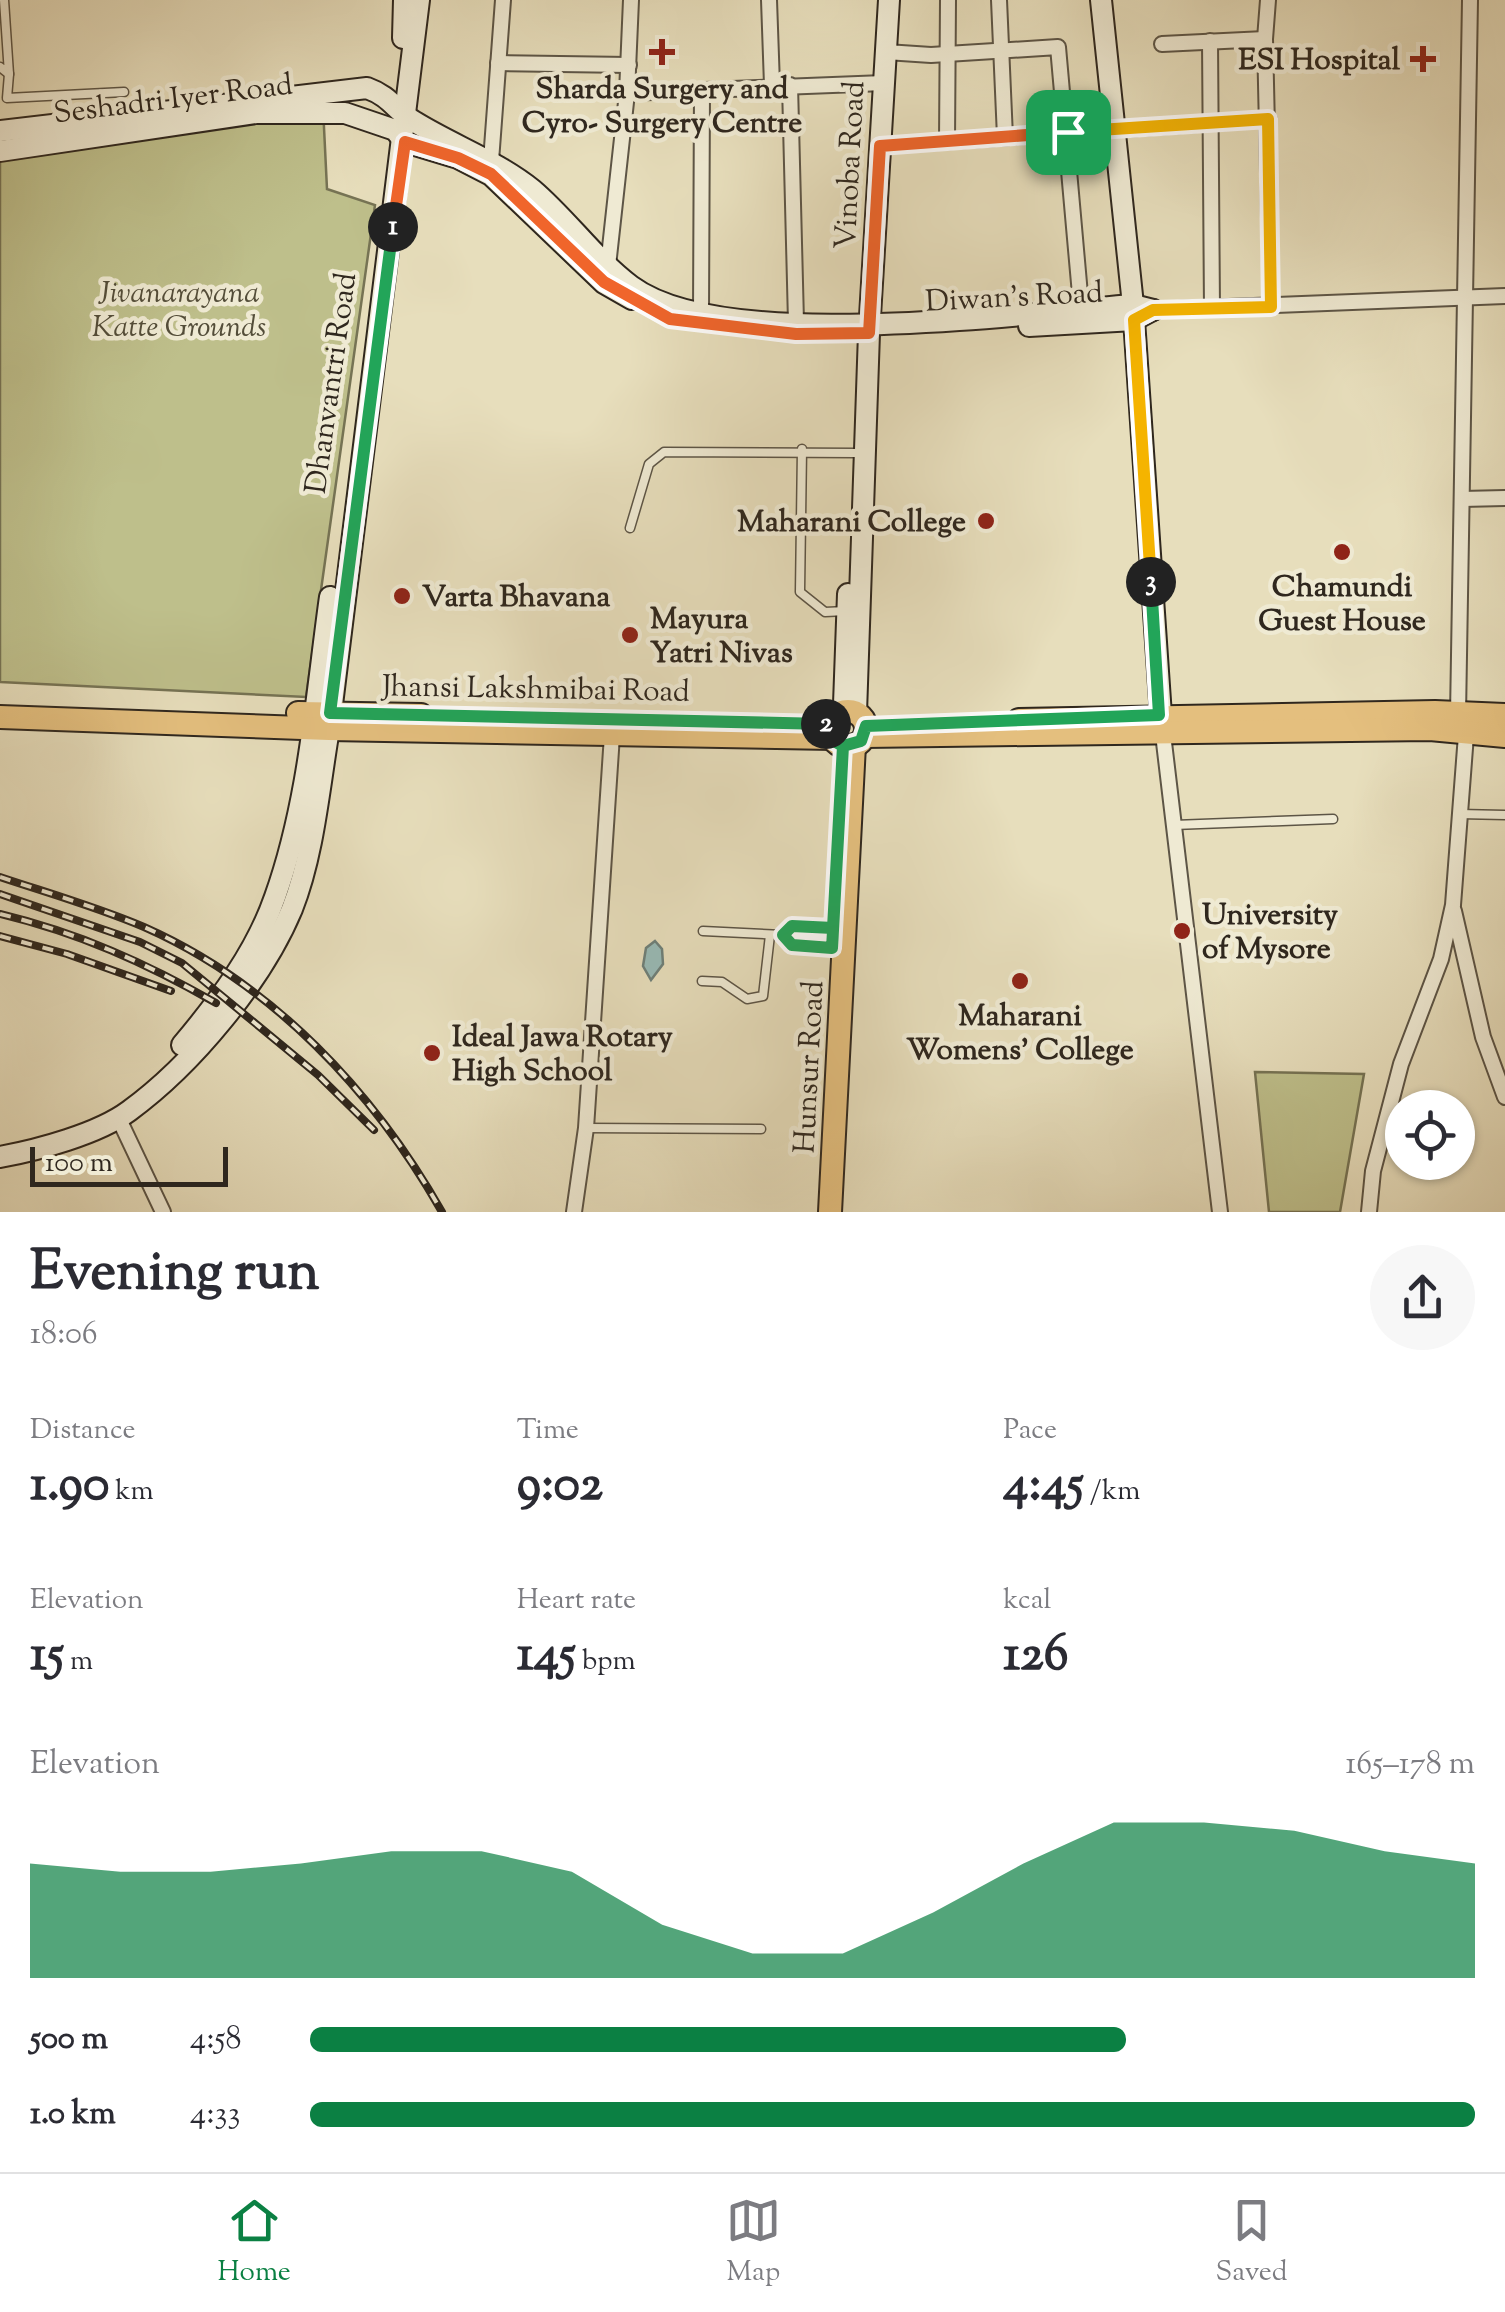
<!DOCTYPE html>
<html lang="en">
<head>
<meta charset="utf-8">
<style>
	:root { --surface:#fff; --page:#f7f7f7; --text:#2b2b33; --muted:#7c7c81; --line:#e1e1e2; --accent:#0b8043 }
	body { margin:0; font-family:"Sorts Mill Goudy",serif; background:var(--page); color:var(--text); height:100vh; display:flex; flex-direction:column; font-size:38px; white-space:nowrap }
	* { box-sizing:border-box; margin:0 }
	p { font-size:32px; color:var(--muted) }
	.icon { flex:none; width:55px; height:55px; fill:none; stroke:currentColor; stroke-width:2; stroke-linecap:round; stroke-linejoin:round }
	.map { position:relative; height:1212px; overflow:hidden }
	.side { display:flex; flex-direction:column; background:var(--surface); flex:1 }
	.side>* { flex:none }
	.buttons { position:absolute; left:1385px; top:1090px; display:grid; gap:20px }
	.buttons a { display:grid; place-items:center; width:90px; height:90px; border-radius:50%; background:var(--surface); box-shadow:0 2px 8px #0004; font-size:50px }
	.scale { position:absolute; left:30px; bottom:25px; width:198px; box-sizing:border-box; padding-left:10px; border:5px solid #2f271e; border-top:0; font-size:28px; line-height:35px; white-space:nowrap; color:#2f271e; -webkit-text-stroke:8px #efead3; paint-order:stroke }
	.pin { position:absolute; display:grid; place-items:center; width:85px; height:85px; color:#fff; margin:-42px; border-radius:20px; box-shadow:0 5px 15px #0006 }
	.km { position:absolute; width:50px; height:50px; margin:-25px; border-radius:50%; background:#222; color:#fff; font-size:28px; line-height:50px; text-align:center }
	.round { display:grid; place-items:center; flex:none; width:105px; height:105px; border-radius:52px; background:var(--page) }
	.head { display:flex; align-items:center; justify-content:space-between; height:170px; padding:0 30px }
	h1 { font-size:55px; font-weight:700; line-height:75px }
	.figures { display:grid; grid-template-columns:repeat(3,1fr); gap:15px; height:170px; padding:10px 30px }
	.figures div { display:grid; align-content:center }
	.figures b { font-size:50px; font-weight:700 }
	.figures small { font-size:28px; font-weight:400 }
	.figures p { font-size:28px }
	.chart { height:280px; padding:20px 30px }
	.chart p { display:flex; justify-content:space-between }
	.chart svg { width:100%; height:180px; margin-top:10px; fill:var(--accent); opacity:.7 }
	ul { padding:0 30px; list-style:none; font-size:32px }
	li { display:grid; grid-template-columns:160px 120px 1fr; align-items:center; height:75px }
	li i { height:25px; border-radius:12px; background:var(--accent) }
	.menu { display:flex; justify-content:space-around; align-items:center; height:140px; border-top:2px solid var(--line); background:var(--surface); font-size:28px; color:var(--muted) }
	.menu a { display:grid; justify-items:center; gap:5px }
	.menu .on { color:var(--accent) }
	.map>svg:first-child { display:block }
	.green { fill:#bebf8b; stroke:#767354; stroke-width:2.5 }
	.water { fill:#98bbb7; stroke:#6e807a; stroke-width:2.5 }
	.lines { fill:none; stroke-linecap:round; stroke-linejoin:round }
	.lane-casing { stroke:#5d5546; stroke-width:11 }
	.street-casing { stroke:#5d5546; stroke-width:18 }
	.secondary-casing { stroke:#2f271e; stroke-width:24 }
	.primary-casing { stroke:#2f271e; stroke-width:26 }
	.lane { stroke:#efead3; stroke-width:8 }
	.street { stroke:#efead3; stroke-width:14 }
	.secondary { stroke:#efead3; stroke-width:20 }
	.primary { stroke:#e4bf7e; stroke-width:22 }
	.rail-casing { stroke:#2f271e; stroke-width:8 }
	.rail { stroke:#efead3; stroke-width:4; stroke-dasharray:11; stroke-linecap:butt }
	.split-1-casing { stroke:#fff; stroke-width:20 }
	.split-2-casing { stroke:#fff; stroke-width:20 }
	.split-3-casing { stroke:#fff; stroke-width:20 }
	.split-4-casing { stroke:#fff; stroke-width:20 }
	.split-1 { stroke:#f0652b; stroke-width:12 }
	.split-2 { stroke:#22a559; stroke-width:12 }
	.split-3 { stroke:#22a559; stroke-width:12 }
	.split-4 { stroke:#f5b400; stroke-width:12 }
	.poi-dot { fill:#8f2418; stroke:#efead3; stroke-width:4 }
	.labels { text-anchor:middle; stroke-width:9; stroke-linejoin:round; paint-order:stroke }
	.poi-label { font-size:30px; font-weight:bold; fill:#2f271e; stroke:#efead3; text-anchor:start }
	.street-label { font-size:30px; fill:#2f271e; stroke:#efead3 }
	.park-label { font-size:30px; font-style:italic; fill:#534d39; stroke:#efead3 }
</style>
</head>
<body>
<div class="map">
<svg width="1505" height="1212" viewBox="0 0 1505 1212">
	<rect width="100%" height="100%" fill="#e7debc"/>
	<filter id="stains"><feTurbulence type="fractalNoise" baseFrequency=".002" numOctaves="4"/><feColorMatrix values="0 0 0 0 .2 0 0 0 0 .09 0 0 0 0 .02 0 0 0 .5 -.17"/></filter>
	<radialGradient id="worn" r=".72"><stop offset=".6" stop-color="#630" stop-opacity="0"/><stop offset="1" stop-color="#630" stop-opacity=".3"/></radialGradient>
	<g class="green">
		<polygon points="323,107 327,189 375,205 306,697 0,682 0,151"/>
		<polygon points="1255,1072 1364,1074 1340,1212 1269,1212"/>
	</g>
	<polygon class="water" points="655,941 662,949 663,964 651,980 643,966 646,948"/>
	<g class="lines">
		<g class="lane-casing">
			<g id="lane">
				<polyline points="0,67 9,74 4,0"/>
				<polyline points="9,74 7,98 124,92"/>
				<polyline points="802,449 800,592 825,612 846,611"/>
				<polyline points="630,528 649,464 664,452 857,453"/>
				<polyline points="1459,814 1505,815"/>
				<polyline points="1174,825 1333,819"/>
				<polyline points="703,931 783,935 792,926 833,927"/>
				<polyline points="783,935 792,945 832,948"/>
				<polyline points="702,981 722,982 747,999 763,996 770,935"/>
				<polyline points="586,1128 761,1129"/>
			</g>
		</g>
		<g class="street-casing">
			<g id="street">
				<polyline points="769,0 772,85"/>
				<polyline points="999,0 1005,137"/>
				<polyline points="1268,0 1265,39 1271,307"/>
				<polyline points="1210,41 1212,309"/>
				<polyline points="1162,44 1265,39"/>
				<polyline points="886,52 931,55 1058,47 1082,317"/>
				<polyline points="498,63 629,65"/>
				<polyline points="790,85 796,322"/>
				<polyline points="627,93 884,83"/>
				<polyline points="947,141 948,0"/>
				<polyline points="880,146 1269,119"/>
				<polyline points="491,161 503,0"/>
				<polyline points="608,266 627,93 631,0"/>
				<polyline points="1153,310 1505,296"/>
				<polyline points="701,315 702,90"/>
				<polyline points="1462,499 1505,498"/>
				<polyline points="1163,734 1220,1212"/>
				<polyline points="1454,911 1483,1037 1505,1097"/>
				<polyline points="118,1117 163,1212"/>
				<polyline points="574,1212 586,1128 612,735"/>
				<polyline points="1369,1212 1373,1171 1401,1064 1441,959 1453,905 1466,735 1458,715 1470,0"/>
			</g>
		</g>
		<g class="secondary-casing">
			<g id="secondary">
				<polyline points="1101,0 1133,305 1162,730"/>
				<polyline points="403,38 404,0"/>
				<path d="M0 131 367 88C392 97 395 111 415 122 454 146 497 161 533 190 568 220 594 258 631 286 723 354 1016 314 1133 305L1153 310"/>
				<polyline points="0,151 256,113 345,113 395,130 405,142 458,158 491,175 604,283 632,299"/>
				<polyline points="1029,326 1134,320 1153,310"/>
				<polyline points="844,704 848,594"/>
				<polyline points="856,713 869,333 889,0"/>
				<path d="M182 1045C219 1001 256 952 275 897 309 802 316 697 330 597"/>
				<path d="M0 1157C38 1150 98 1134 129 1111 192 1065 262 981 292 909 314 853 319 788 329 729L419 0"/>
			</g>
		</g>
		<g class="primary-casing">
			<g id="primary">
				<circle cx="848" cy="729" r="18"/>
				<polyline points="298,713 421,715"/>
				<polyline points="0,717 329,729 833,738"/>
				<polyline points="1019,720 1435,712 1505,715"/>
				<polyline points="865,736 1430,729 1505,736"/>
				<polyline points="830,1212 854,745"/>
			</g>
		</g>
		<use href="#lane" class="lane"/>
		<use href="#street" class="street"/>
		<use href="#secondary" class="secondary"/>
		<use href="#primary" class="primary"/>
		<g class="rail-casing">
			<g id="rail">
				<path d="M0 877C48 893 97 907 144 927 273 984 374 1092 442 1212"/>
				<polyline points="0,894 140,942 182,963 318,1075 374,1130"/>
				<path d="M0 914C79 933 146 963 216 1003"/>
				<polyline points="0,936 67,954 171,991"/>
			</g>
		</g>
		<use href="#rail" class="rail"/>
	</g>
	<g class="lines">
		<g class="split-1-casing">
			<polyline id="split-1" points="393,227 405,142 458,158 491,174 604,282 670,319 796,334 869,333 880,146 1068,132"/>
		</g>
		<g class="split-2-casing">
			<polyline id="split-2" points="393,227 330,713 826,724"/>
		</g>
		<g class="split-3-casing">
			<path id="split-3" d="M826 724H830L834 741 843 746 833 928 792 926 783 935 792 945 832 948C836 881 839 814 843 746L861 741 866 726 1159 715 1151 582"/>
		</g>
		<g class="split-4-casing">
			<polyline id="split-4" points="1068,132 1268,119 1271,307 1153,310 1134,320 1151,582"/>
		</g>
		<use href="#split-1" class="split-1"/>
		<use href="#split-2" class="split-2"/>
		<use href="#split-3" class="split-3"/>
		<use href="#split-4" class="split-4"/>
	</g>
	<g class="poi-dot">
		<path d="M657 37h10v10h10v10h-10v10h-10v-10h-10v-10h10z"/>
		<path d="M1418 44h10v10h10v10h-10v10h-10v-10h-10v-10h10z"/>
		<circle cx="986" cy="521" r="10"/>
		<circle cx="1342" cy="552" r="10"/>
		<circle cx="402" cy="596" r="10"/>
		<circle cx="630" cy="635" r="10"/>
		<circle cx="1182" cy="931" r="10"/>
		<circle cx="1020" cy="981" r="10"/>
		<circle cx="432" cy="1053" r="10"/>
	</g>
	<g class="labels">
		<g class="poi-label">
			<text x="1400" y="69" text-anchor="end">ESI Hospital</text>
			<text x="662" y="98" text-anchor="middle">Sharda Surgery and<tspan x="662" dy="34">Cyro- Surgery Centre</tspan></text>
			<text x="966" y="531" text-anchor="end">Maharani College</text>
			<text x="1342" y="596" text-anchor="middle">Chamundi<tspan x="1342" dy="34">Guest House</tspan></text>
			<text x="422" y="606">Varta Bhavana</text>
			<text x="650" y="628">Mayura<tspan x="650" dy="34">Yatri Nivas</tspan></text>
			<text x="1202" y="924">University<tspan x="1202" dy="34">of Mysore</tspan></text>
			<text x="1020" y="1025" text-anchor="middle">Maharani<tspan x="1020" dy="34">Womens' College</tspan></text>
			<text x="452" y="1046">Ideal Jawa Rotary<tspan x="452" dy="34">High School</tspan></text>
		</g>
		<g class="street-label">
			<text transform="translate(173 98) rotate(-7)" y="10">Seshadri Iyer Road</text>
			<text transform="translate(849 165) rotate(-87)" y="10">Vinoba Road</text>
			<text transform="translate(1014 296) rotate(-3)" y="10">Diwan's Road</text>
			<text transform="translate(330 383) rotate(-82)" y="10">Dhanvantri Road</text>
			<text transform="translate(536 688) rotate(1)" y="10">Jhansi Lakshmibai Road</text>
			<text transform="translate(808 1067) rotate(-87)" y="10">Hunsur Road</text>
		</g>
		<g class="park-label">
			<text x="179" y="302">Jivanarayana<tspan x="179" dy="34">Katte Grounds</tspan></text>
		</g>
	</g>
	<rect width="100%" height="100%" filter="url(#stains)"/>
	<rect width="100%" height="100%" fill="url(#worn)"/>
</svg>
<div class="buttons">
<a><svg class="icon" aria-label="locate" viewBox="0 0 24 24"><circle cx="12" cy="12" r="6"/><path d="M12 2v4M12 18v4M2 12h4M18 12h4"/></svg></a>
</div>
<div class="scale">100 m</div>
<div class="pin" style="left:1068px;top:132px;background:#1e9e55"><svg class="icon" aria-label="arrive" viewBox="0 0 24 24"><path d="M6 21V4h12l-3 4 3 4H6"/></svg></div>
<b class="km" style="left:393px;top:227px">1</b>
<b class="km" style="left:826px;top:724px">2</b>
<b class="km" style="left:1151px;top:582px">3</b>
</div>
<section class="side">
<div class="head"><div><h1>Evening run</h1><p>18:06</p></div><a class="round"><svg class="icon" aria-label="share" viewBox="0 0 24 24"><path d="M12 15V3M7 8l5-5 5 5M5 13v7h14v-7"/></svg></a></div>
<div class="figures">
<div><p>Distance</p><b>1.90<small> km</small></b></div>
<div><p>Time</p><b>9:02</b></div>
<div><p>Pace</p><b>4:45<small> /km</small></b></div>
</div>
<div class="figures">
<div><p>Elevation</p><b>15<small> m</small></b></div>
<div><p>Heart rate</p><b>145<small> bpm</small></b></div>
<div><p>kcal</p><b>126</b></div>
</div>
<div class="chart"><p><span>Elevation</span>165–178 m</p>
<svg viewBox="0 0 160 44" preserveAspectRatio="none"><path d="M0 44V16L10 18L20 18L30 16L40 13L50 13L60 18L70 31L80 38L90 38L100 28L110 16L120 6L130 6L140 8L150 13L160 16V44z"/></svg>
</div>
<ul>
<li><b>500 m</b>4:58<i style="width:70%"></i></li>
<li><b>1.0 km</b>4:33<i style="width:100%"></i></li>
</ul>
</section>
<nav class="menu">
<a class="on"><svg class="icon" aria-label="home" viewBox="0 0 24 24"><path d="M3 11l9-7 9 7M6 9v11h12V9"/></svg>Home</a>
<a><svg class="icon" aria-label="map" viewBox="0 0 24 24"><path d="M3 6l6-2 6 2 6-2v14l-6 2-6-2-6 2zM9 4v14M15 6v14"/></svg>Map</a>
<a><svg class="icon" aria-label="saved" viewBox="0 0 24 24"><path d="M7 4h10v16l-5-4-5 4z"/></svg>Saved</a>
</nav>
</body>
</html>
